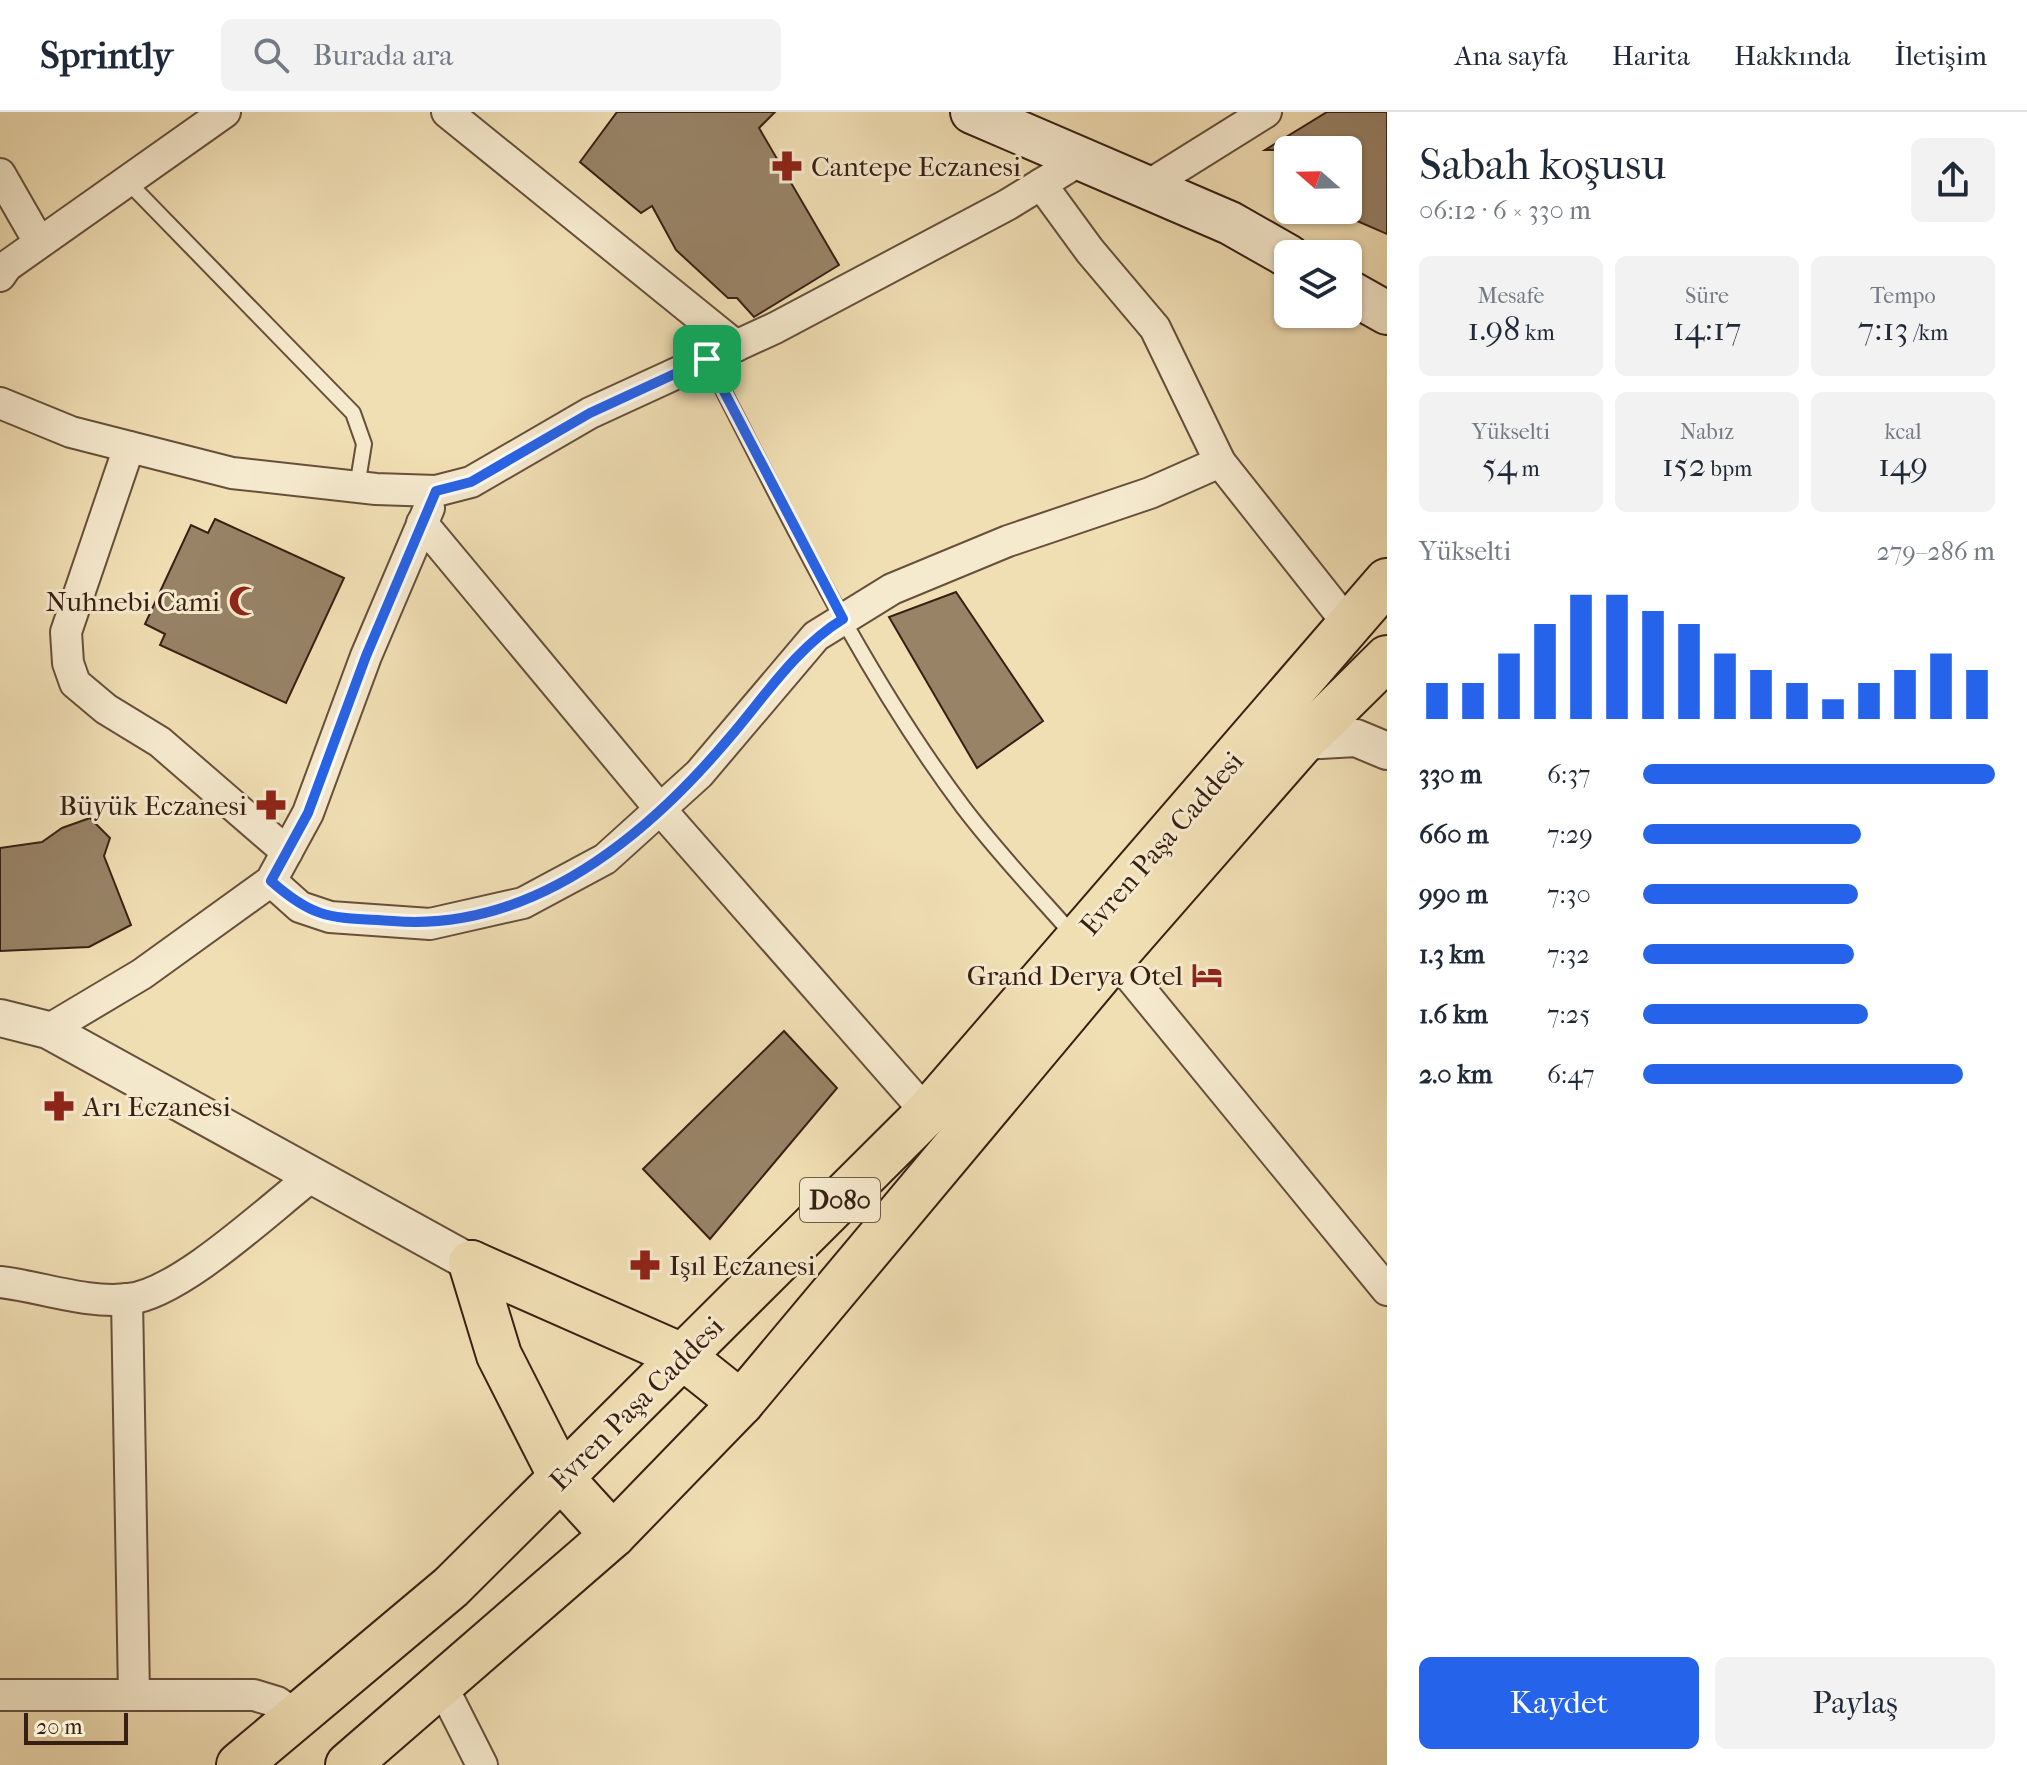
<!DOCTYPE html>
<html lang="tr">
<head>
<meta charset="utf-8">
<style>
	:root { --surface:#fff; --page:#f2f2f3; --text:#1f2937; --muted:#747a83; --line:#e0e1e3; --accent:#2563eb }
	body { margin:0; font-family:"IM FELL French Canon",serif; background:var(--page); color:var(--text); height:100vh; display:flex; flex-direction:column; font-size:30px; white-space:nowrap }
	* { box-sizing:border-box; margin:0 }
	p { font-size:26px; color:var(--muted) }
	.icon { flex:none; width:44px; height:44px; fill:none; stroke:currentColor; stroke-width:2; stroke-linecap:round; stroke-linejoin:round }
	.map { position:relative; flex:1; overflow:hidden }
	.details { display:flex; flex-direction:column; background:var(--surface); width:640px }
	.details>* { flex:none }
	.needle { width:52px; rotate:290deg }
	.tools { position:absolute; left:1274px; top:24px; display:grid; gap:16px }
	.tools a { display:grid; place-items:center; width:88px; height:88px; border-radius:12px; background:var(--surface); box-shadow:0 2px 6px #0004; font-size:40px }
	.scale { position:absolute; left:24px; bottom:20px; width:104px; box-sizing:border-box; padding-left:8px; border:4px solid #371f13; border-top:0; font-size:22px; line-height:28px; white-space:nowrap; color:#371f13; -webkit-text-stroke:6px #f6eace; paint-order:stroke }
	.pin { position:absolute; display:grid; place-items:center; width:68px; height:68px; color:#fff; margin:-34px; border-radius:16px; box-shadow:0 4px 12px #0006 }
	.round { display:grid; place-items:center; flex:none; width:84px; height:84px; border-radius:12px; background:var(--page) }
	.headline { display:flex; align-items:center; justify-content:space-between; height:136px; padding:0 32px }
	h1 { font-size:44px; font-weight:600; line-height:60px }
	.stats { display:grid; grid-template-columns:repeat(3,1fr); gap:12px; height:136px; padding:8px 32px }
	.stats div { display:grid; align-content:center; border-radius:12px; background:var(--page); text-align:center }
	.stats b { font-size:34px; font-weight:600 }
	.stats small { font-size:22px; font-weight:400 }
	.stats p { font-size:22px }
	.chart { height:224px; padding:16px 32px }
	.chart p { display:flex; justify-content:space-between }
	.chart svg { width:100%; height:144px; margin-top:8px; stroke:var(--accent); stroke-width:6 }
	.primary-button { display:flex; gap:16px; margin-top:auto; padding:16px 32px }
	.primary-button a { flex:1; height:92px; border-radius:12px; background:var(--accent); color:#fff; font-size:32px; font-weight:600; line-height:92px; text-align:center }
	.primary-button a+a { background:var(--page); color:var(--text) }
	ul { padding:0 32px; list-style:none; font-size:26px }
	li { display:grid; grid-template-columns:128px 96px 1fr; align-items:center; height:60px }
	li i { height:20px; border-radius:10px; background:var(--accent) }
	header { display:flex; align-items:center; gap:48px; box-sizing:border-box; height:112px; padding:0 40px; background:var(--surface); border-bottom:2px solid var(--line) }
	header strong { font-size:38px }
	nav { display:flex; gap:44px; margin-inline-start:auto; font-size:28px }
	.search { width:560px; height:72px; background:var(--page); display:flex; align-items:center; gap:20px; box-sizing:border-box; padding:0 28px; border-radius:12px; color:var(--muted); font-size:30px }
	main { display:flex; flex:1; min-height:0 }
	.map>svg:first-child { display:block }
	.building { fill:#988367; stroke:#371f13; stroke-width:2 }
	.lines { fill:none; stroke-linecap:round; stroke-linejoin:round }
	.service-casing { stroke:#664f3b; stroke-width:18 }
	.minor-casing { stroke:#664f3b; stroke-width:34 }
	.tertiary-casing { stroke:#664f3b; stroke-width:40 }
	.secondary-casing { stroke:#371f13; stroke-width:46 }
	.trunk-casing { stroke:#371f13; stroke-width:48 }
	.service { stroke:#f6eace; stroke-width:14 }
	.minor { stroke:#f6eace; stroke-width:30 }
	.tertiary { stroke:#f6eace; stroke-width:36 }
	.secondary { stroke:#f6eace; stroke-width:42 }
	.trunk { stroke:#f1dfb4; stroke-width:44 }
	.route-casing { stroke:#fff; stroke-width:16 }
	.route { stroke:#2563eb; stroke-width:10 }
	.labels { text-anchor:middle; stroke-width:6; stroke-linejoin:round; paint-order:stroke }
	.shield { fill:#f6eace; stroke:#705c4b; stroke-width:2 }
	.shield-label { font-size:26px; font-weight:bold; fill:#371f13 }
	.poi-label { font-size:28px; fill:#371f13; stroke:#f6eace; text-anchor:start }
	.street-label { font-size:28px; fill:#371f13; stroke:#f6eace }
</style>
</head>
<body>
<header>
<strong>Sprintly</strong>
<div class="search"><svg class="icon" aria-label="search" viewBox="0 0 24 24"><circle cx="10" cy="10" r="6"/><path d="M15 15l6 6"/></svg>Burada ara</div>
<nav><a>Ana sayfa</a><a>Harita</a><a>Hakkında</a><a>İletişim</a></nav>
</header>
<main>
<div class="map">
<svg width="1387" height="1653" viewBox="0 0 1387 1653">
	<rect width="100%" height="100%" fill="#f1dfb4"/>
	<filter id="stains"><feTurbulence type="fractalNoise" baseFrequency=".0025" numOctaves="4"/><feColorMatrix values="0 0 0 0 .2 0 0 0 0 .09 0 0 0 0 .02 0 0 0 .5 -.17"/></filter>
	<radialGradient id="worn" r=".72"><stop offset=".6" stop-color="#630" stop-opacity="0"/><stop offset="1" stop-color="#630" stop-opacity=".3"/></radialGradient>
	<g class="building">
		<polygon points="617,0 775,0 759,16 839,153 754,205 737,186 728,186 676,138 652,94 641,101 580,50"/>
		<polygon points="1327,0 1387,0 1387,122 1348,105 1348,38 1265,38"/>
		<polygon points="215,407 344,466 286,591 160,533 165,522 145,512 191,413 208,421"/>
		<polygon points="956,480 1043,609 977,656 889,505"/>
		<polygon points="90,706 110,726 104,744 131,813 89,835 0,839 0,736 42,730 62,716"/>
		<polygon points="784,919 837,976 710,1127 643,1057"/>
	</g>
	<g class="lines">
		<g class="service-casing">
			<g id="service">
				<polyline points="125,67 353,301 364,332 357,375"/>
				<path d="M707 247C786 399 860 558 963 695 997 740 1037 782 1074 824"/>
			</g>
		</g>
		<g class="minor-casing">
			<g id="minor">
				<polyline points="447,0 736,234"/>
				<polyline points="0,62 39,130"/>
				<polyline points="1041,72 1090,139 1155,216 1220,350 1349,513"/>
				<polyline points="1146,75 1266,0"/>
				<polyline points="0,164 7,154 225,0"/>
				<polyline points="0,291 71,320 232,361 376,377 436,379 471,370 590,301 775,216 1007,93 1082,47"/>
				<polyline points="129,335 66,520 68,551 75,571 106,597 160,630 287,740"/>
				<polyline points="422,411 660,697 927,1001"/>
				<polyline points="271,769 300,795 330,805 430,812 523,791 605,747 699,662 816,524 892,477 1008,429 1150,381 1220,350"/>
				<polyline points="1114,845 1387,1178"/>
				<polyline points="48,918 142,862 271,769 308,701 366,544 429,396"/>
				<path d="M0 1170C43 1175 86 1192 129 1187 181 1181 268 1098 312 1064"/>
				<polyline points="127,1187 134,1583"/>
				<polyline points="441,1572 482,1653"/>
				<polyline points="0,1583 254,1583 277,1590 297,1604"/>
			</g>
		</g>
		<g class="tertiary-casing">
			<g id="tertiary">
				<polyline points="1303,629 1356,626 1387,639"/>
				<polyline points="0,906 48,918 471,1151"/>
			</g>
		</g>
		<g class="secondary-casing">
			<g id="secondary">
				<polyline points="972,0 1230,111 1288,144"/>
				<polyline points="1348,179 1387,201"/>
			</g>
		</g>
		<g class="trunk-casing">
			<g id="trunk">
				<polyline points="471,1151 499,1243 562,1367 613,1423"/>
				<polyline points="471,1151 682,1244 741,1291"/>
				<polyline points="239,1653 451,1475 927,1001 1387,469"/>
				<polyline points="348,1653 613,1423 741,1291 1114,845 1303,629 1387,546"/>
			</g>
		</g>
		<use href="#service" class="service"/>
		<use href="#minor" class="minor"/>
		<use href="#tertiary" class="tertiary"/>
		<use href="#secondary" class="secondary"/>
		<use href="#trunk" class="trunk"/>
	</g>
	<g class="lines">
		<g class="route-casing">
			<path id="route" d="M707 247 843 507C797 535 765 584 730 625 646 725 531 820 393 809 334 805 317 810 271 769L308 701 366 544 436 379 471 370 590 301Z"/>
		</g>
		<use href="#route" class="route"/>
	</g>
	<defs>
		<g id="pharmacy-bare" transform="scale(2.4)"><path d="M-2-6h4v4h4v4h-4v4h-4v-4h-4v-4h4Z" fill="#8f2418" stroke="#f6eace" stroke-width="2.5" paint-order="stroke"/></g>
		<g id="mosque-bare" transform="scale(2.4)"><path d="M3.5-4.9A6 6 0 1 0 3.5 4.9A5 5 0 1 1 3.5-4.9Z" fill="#8f2418" stroke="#f6eace" stroke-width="2.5" paint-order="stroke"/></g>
		<g id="hotel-bare" transform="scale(2.4)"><path d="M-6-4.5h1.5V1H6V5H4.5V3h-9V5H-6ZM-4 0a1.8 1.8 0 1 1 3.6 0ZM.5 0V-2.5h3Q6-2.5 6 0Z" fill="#8f2418" stroke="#f6eace" stroke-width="2.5" paint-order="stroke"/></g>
	</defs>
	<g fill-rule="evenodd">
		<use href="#pharmacy-bare" x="787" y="54"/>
		<use href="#mosque-bare" x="244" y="489"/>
		<use href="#pharmacy-bare" x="271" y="693"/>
		<use href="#hotel-bare" x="1207" y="863"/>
		<use href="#pharmacy-bare" x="59" y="994"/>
		<use href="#pharmacy-bare" x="645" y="1153"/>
	</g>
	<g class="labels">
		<rect class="shield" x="800" y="1066" width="80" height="44" rx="6"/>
		<g class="shield-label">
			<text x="840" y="1097">D080</text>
		</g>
		<g class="poi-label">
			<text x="811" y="64">Cantepe Eczanesi</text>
			<text x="220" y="499" text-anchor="end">Nuhnebi Cami</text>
			<text x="247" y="703" text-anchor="end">Büyük Eczanesi</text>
			<text x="1183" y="873" text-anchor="end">Grand Derya Otel</text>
			<text x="83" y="1004">Arı Eczanesi</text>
			<text x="669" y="1163">Işıl Eczanesi</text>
		</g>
		<g class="street-label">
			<text transform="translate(1161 731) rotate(-49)" y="10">Evren Paşa Caddesi</text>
			<text transform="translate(636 1291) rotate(-45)" y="10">Evren Paşa Caddesi</text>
		</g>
	</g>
	<rect width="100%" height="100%" filter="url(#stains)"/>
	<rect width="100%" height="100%" fill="url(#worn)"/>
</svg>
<div class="tools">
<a><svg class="needle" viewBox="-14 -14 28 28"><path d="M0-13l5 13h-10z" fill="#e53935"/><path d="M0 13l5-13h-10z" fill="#747a83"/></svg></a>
<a><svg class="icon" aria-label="layers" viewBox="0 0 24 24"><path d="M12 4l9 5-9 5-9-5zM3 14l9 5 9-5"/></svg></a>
</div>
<div class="scale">20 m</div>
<div class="pin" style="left:707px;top:247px;background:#1e9e55"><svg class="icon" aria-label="arrive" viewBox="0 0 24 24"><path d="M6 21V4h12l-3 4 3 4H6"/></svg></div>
</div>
<section class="details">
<div class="headline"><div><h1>Sabah koşusu</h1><p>06:12 · 6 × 330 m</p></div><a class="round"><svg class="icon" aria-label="share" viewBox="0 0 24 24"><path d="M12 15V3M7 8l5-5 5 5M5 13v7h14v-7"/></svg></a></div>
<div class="stats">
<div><p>Mesafe</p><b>1.98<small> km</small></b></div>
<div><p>Süre</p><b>14:17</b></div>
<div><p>Tempo</p><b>7:13<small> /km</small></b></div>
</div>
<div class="stats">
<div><p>Yükselti</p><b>54<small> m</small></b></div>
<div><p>Nabız</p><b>152<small> bpm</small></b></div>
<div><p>kcal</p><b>149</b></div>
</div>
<div class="chart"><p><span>Yükselti</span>279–286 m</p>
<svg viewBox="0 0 160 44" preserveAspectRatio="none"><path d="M5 44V33M15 44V33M25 44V24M35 44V15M45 44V6M55 44V6M65 44V11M75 44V15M85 44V24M95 44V29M105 44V33M115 44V38M125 44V33M135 44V29M145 44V24M155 44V29"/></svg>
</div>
<ul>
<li><b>330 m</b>6:37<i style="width:100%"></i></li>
<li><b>660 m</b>7:29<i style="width:62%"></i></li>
<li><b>990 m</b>7:30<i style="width:61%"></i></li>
<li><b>1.3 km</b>7:32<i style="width:60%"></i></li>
<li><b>1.6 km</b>7:25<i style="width:64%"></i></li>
<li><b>2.0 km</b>6:47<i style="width:91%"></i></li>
</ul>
<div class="primary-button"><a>Kaydet</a><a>Paylaş</a></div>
</section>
</main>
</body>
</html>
